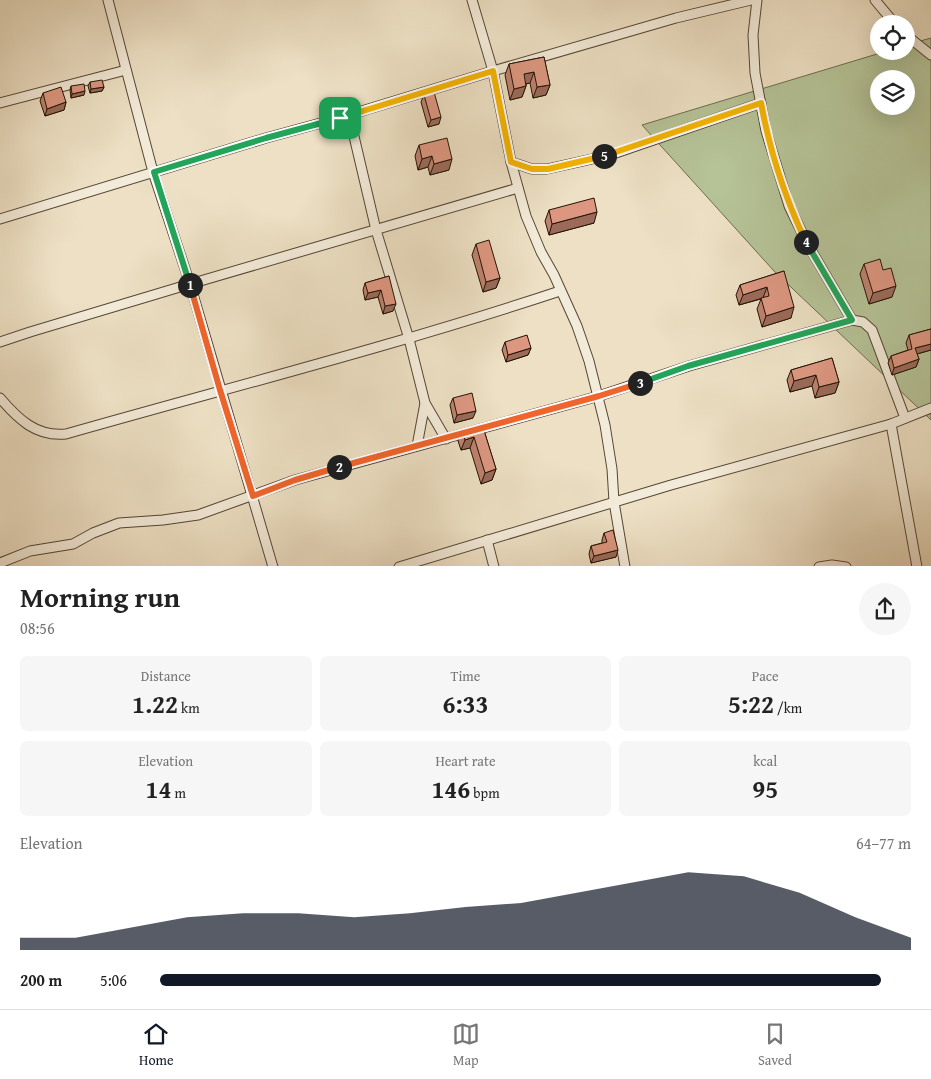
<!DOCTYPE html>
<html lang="en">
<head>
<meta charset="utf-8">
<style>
	:root { --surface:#fff; --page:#f6f6f6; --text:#222; --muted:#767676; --line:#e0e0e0; --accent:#111827 }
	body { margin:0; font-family:"Gentium Book Plus",serif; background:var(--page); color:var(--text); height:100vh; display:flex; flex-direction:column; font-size:19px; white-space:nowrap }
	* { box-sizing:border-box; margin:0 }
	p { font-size:16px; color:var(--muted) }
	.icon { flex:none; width:28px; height:28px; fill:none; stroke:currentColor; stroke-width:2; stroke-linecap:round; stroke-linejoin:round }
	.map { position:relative; height:566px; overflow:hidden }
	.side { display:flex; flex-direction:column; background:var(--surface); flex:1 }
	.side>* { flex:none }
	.controls { position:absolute; left:870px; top:15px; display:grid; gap:10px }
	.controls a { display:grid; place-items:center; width:45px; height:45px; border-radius:50%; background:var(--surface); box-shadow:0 5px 20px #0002; font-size:25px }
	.pin { position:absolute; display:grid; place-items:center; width:42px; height:42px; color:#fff; margin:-21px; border-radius:10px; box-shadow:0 2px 8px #0006 }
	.km { position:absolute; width:25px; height:25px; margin:-12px; border-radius:50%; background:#222; color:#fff; font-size:14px; line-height:25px; text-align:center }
	.round { display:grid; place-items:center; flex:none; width:52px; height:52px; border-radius:26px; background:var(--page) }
	.summary { display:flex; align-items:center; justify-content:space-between; height:85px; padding:0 20px }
	h1 { font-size:28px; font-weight:700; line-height:38px }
	.metrics { display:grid; grid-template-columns:repeat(3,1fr); gap:8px; height:85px; padding:5px 20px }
	.metrics div { display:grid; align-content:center; border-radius:8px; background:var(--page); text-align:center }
	.metrics b { font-size:25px; font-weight:700 }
	.metrics small { font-size:14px; font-weight:400 }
	.metrics p { font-size:14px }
	.chart { height:140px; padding:10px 20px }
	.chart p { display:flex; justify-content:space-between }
	.chart svg { width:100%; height:90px; margin-top:5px; fill:var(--accent); opacity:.7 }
	ul { padding:0 20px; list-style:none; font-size:16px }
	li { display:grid; grid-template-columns:80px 60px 1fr; align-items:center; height:38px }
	li i { height:12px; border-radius:6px; background:var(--accent) }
	.menu { display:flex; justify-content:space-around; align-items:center; height:70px; border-top:1px solid var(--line); background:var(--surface); font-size:14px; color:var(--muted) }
	.menu a { display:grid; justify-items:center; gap:2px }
	.menu .current { color:var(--accent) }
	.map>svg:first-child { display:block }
	.green { fill:#b5c397; stroke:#6c6b4e; fill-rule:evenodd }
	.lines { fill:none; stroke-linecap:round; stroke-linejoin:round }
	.minor-casing { stroke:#554635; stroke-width:11 }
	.minor { stroke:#f3ebd9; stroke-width:9 }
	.wall { fill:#be826f; stroke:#221305 }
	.shaded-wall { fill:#9b6a5a; stroke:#221305 }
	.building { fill:#dd9781; stroke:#221305 }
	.split-1-casing { stroke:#fff; stroke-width:10 }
	.split-2-casing { stroke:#fff; stroke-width:10 }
	.split-3-casing { stroke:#fff; stroke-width:10 }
	.split-4-casing { stroke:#fff; stroke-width:10 }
	.split-5-casing { stroke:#fff; stroke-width:10 }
	.split-6-casing { stroke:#fff; stroke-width:10 }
	.split-1 { stroke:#22a559; stroke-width:6 }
	.split-2 { stroke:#f0652b; stroke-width:6 }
	.split-3 { stroke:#f0652b; stroke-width:6 }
	.split-4 { stroke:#22a559; stroke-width:6 }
	.split-5 { stroke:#f5b400; stroke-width:6 }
	.split-6 { stroke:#f5b400; stroke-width:6 }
</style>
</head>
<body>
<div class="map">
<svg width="931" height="567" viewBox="0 0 931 567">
	<rect width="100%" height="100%" fill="#ede0c4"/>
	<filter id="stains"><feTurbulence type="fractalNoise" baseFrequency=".004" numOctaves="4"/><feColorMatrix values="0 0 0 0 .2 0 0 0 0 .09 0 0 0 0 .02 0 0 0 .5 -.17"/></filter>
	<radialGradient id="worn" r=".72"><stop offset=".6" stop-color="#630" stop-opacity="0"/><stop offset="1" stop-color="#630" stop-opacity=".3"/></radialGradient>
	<path class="green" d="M931 38V420L774 271 642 125 887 51H906V45ZM879 79H906V106H879Z"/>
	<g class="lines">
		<g class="minor-casing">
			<g id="minor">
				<polyline points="108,0 153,172 190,284 273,567"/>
				<polyline points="472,0 493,71 511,162 526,216 541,252 554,275 577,326 589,361 605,425 612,469 614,502 625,567"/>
				<polyline points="757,0 753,35 755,73 766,131 789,206 808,245 852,320"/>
				<polyline points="875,0 895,24"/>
				<polyline points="906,35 931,55"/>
				<polyline points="0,103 126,70"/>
				<polyline points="349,115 376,230 409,339 425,403 446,439"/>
				<polyline points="511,162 532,169 547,169 610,155 761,103"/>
				<polyline points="0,219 266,138 339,118 493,71 676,18 751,0"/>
				<polyline points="0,342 30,332 190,284 518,188"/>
				<path d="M0 398C18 419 36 437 66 434 231 387 397 345 560 291"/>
				<polyline points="891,424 917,567"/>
				<polyline points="417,446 425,403"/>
				<polyline points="487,540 494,567"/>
				<polyline points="0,563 30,551 73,544 93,533 119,523 163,520 198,515 295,480 599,396 689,366 852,320 863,322 872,330 905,418"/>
				<polyline points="399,567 671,485 891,424 931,408"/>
				<polyline points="819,567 832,565 846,567"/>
			</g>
		</g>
		<use href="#minor" class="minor"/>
	</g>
	<g class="wall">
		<polygon points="544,57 550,85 546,95 533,98 530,83 526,84 526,86 522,97 510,100 505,75 509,64"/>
		<polygon points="90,82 104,87 102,91 90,93 88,86"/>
		<polygon points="71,86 84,95 71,98 70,90"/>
		<polygon points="43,93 66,102 64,110 45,116 40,101"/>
		<polygon points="424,95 439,124 428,127 421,102"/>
		<polygon points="419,145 449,170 430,175 428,167 418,170 415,156"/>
		<polygon points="549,210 594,223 549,235 545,221"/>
		<polygon points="476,244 500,278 496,288 483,292 472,255"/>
		<polygon points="864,264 892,297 869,304 860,274"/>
		<polygon points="784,271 791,318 762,327 757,309 761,299 739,305 736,295 740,285"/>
		<polygon points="389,276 393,311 383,314 378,297 365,300 363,290 365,283"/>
		<polygon points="931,329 931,350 917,354 919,359 916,367 892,375 888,363 891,356 908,350 906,343 909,335"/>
		<polygon points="505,342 531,348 528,355 506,362 502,350"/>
		<polygon points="832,358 839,382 835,393 815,398 812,386 790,392 787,380 791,370"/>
		<polygon points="453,398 473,418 454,423 450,405"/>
		<polygon points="482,424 496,469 492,480 481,484 470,448 461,450 458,441 462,430"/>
		<polygon points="604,533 616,557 591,563 589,554 591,546 602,543 602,540"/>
	</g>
	<g class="shaded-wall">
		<polygon points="534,72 530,83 520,85 524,74"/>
		<polygon points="550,85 546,95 533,98 537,87"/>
		<polygon points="526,86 522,97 510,100 514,89"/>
		<polygon points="104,87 102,91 90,93 91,89"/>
		<polygon points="85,91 84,95 71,98 72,94"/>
		<polygon points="66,102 64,110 45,116 47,109"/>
		<polygon points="441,117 439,124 428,127 431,120"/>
		<polygon points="432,156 428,167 418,170 422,159"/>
		<polygon points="452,159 449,170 430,175 434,164"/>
		<polygon points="597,212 594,223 549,235 552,224"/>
		<polygon points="500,278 496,288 483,292 486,282"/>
		<polygon points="896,286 892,297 869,304 873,293"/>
		<polygon points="767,287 763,298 739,305 743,295"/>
		<polygon points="381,290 378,297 365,300 368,293"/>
		<polygon points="396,304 393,311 383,314 385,306"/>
		<polygon points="794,307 791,318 762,327 766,316"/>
		<polygon points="931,344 931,350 913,355 915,348"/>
		<polygon points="531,348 528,355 506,362 508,355"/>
		<polygon points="919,359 916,367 892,375 894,368"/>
		<polygon points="816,375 812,386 790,392 794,381"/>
		<polygon points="839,382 835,393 815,398 819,387"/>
		<polygon points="476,411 473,418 454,423 457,415"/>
		<polygon points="474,437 470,448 461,450 465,440"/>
		<polygon points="496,469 492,480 481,484 485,473"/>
		<polygon points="618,550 616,557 591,563 594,556"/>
	</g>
	<g class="building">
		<polygon points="544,57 550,85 537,87 534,72 524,74 526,86 514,89 509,64"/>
		<polygon points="102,80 104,87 91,89 90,82"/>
		<polygon points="84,84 85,91 72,94 71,86"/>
		<polygon points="61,87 66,102 47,109 43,93"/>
		<polygon points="434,92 441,117 431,120 424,95"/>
		<polygon points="447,138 452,159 434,164 432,156 422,159 419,145"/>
		<polygon points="594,198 597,212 552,224 549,210"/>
		<polygon points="489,240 500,278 486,282 476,244"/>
		<polygon points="880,259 883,270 891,268 896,286 873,293 864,264"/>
		<polygon points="784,271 794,307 766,316 761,298 769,296 767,287 743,295 740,285"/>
		<polygon points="389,276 396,304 385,306 381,290 368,293 365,283"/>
		<polygon points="931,329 931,344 915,348 919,359 894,368 891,356 912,349 909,335"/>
		<polygon points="527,335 531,348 508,355 505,342"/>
		<polygon points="832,358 839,382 819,387 816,375 794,381 791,370"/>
		<polygon points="472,393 476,411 457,415 453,398"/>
		<polygon points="482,424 496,469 485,473 474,437 465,440 462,430"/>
		<polygon points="613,530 618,550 594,556 591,546 607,542 604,533"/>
	</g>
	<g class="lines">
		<g class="split-1-casing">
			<polyline id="split-1" points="190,285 154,172 266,138 340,118"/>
		</g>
		<g class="split-2-casing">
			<polyline id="split-2" points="190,285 220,390 253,496 295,480 339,467"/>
		</g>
		<g class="split-3-casing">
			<polyline id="split-3" points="339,467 599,396 640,383"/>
		</g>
		<g class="split-4-casing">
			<polyline id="split-4" points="640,383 688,366 852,320 806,242"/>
		</g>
		<g class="split-5-casing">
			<path id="split-5" d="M604 156 761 103C770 152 785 198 806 242"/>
		</g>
		<g class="split-6-casing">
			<polyline id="split-6" points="340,118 493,71 511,162 532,169 548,169 604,156"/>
		</g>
		<use href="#split-1" class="split-1"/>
		<use href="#split-2" class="split-2"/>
		<use href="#split-3" class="split-3"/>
		<use href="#split-4" class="split-4"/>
		<use href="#split-5" class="split-5"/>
		<use href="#split-6" class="split-6"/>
	</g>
	<rect width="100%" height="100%" filter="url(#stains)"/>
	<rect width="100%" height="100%" fill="url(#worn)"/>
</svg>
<div class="controls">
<a><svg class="icon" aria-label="locate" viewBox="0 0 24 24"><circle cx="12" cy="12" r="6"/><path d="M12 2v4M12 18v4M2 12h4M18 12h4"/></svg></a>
<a><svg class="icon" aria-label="layers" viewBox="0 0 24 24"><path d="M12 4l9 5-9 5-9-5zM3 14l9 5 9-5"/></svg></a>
</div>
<div class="pin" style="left:340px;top:118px;background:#1e9e55"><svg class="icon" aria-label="arrive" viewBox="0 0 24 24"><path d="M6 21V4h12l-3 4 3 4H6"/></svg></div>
<b class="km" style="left:190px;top:285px">1</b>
<b class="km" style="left:339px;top:467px">2</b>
<b class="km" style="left:640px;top:383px">3</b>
<b class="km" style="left:806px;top:242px">4</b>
<b class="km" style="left:604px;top:156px">5</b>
</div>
<section class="side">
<div class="summary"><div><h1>Morning run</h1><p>08:56</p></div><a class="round"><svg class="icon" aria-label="share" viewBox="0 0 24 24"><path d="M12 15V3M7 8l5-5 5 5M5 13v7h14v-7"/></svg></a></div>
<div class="metrics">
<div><p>Distance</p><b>1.22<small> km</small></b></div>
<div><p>Time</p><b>6:33</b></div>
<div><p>Pace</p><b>5:22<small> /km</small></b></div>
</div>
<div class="metrics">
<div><p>Elevation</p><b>14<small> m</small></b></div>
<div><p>Heart rate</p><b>146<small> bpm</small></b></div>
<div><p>kcal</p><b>95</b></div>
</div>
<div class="chart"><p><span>Elevation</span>64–77 m</p>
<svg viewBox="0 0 160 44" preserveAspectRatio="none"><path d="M0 44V38L10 38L20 33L30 28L40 26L50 26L60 28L70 26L80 23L90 21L100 16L110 11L120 6L130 8L140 16L150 28L160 38V44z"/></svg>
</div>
<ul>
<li><b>200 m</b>5:06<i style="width:96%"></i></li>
</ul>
</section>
<nav class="menu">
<a class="current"><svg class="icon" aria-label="home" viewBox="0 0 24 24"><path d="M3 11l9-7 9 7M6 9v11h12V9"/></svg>Home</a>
<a><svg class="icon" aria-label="map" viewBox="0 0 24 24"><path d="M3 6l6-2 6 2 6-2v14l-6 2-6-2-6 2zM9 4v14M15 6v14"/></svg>Map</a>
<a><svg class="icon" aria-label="saved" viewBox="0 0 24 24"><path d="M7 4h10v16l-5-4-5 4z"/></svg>Saved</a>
</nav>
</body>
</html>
